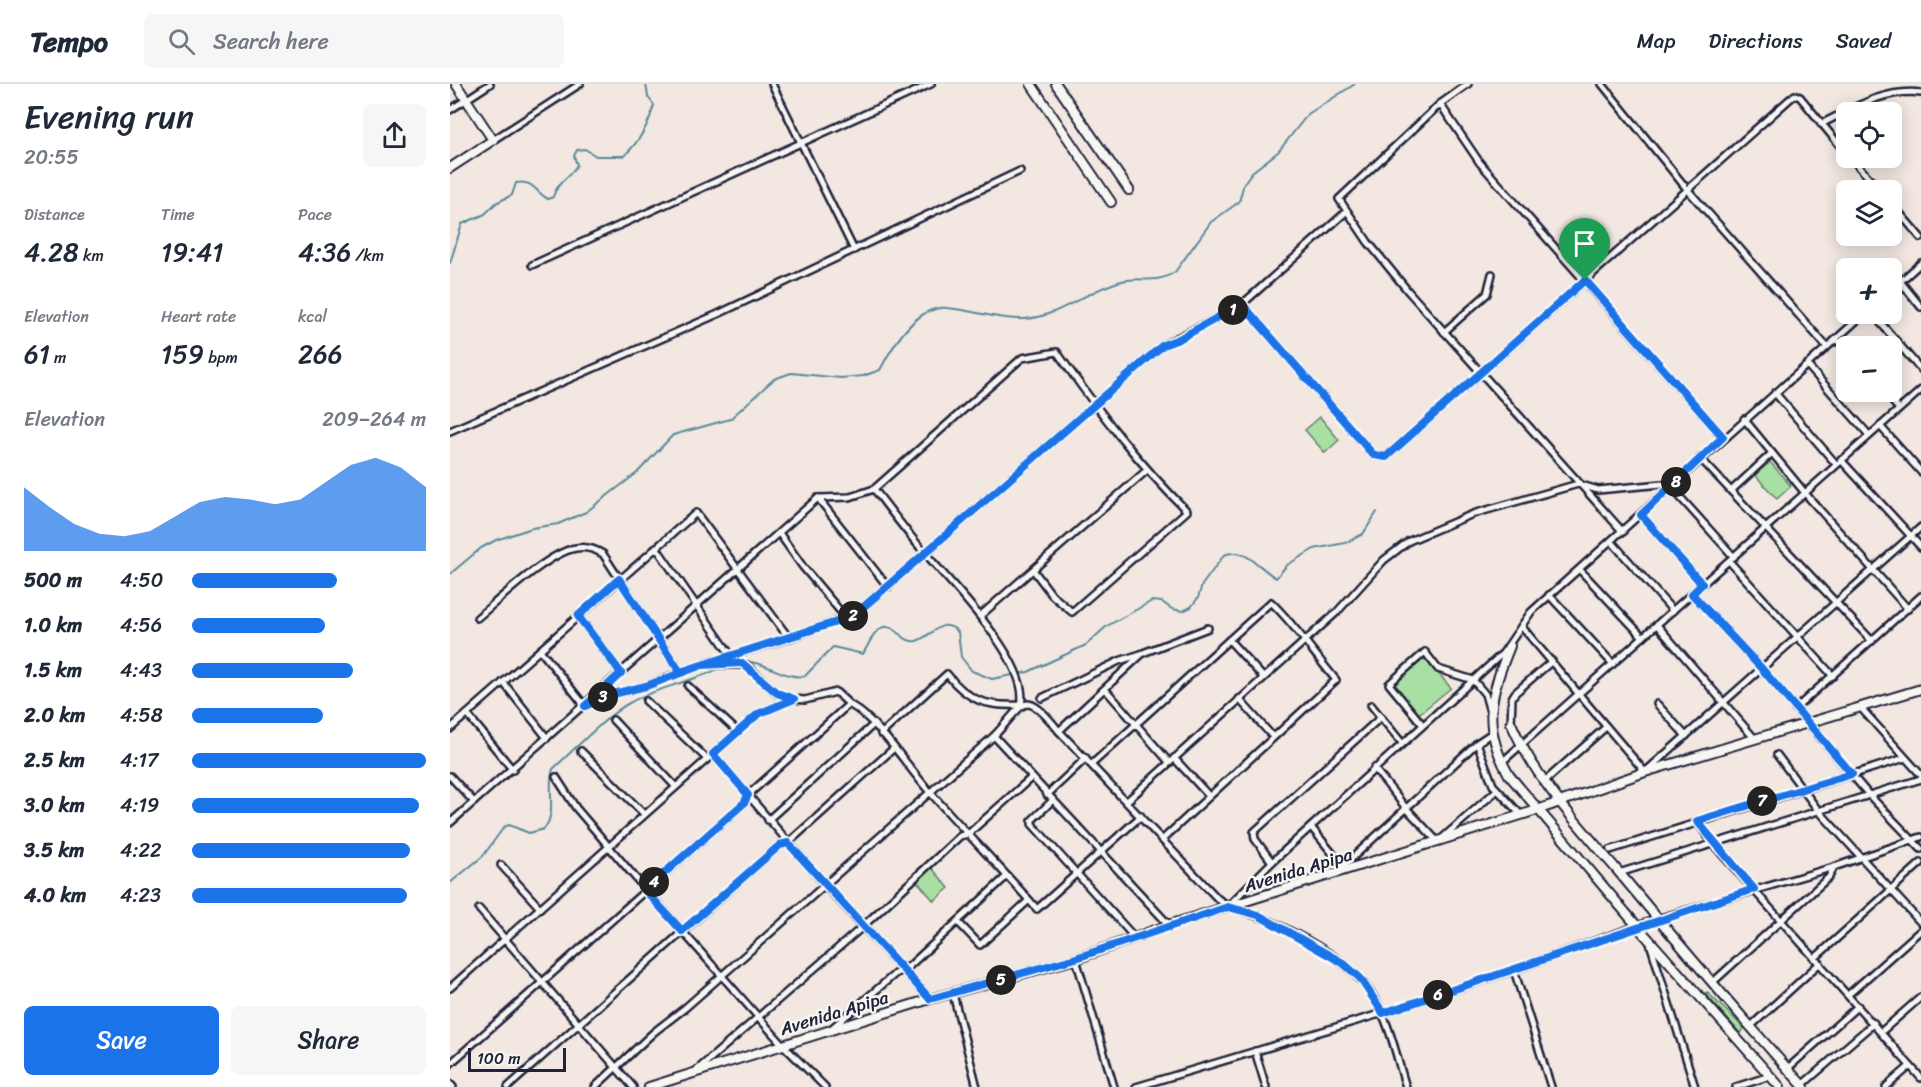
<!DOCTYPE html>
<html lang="en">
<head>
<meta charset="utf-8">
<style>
	:root { --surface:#fff; --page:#f6f6f7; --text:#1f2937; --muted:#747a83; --line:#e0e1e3; --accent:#1a73e8 }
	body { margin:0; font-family:Sriracha,sans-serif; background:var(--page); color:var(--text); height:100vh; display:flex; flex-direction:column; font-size:22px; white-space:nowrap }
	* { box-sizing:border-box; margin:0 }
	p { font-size:20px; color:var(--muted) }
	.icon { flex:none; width:33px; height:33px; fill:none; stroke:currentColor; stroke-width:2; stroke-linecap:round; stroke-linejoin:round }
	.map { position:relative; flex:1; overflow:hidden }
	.drawer { display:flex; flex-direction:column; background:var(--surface); width:450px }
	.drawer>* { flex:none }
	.fabs { position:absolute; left:1386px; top:18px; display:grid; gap:12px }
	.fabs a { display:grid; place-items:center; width:66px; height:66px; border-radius:9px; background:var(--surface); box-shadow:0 3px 15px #0003; font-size:30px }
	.scale { position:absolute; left:18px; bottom:15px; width:98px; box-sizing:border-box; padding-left:6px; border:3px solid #22223b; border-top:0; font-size:16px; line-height:21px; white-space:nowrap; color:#22223b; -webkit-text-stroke:4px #f6f6f2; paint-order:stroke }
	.pin { position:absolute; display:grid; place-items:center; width:51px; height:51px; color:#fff; margin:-62px -26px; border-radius:50% 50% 50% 0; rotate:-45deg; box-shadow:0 0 6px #0007 }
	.pin .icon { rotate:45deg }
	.km { position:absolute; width:30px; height:30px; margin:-15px; border-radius:50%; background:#222; color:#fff; font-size:16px; line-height:30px; text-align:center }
	.round { display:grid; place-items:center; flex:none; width:63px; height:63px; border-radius:9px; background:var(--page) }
	.head { display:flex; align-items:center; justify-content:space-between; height:102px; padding:0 24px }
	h1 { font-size:33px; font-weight:600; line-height:45px }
	.figures { display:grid; grid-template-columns:repeat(3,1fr); gap:9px; height:102px; padding:6px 24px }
	.figures div { display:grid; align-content:center }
	.figures b { font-size:26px; font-weight:600 }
	.figures small { font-size:16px; font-weight:400 }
	.figures p { font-size:16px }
	.chart { height:168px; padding:12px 24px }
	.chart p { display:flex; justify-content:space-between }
	.chart svg { width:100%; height:108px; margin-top:6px; fill:var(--accent); opacity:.7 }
	.cta { display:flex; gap:12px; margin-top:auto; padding:12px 24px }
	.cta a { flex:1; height:69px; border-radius:9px; background:var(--accent); color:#fff; font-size:24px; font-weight:600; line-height:69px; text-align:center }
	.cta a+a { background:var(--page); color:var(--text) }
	ul { padding:0 24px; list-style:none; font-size:20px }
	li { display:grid; grid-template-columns:96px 72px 1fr; align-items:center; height:45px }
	li i { height:15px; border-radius:8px; background:var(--accent) }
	header { display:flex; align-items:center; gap:36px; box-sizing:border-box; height:84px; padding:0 30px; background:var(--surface); border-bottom:2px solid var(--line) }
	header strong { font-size:28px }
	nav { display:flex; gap:33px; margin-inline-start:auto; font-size:21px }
	.search { width:420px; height:54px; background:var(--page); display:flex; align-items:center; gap:15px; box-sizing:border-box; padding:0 21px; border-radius:9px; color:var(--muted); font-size:22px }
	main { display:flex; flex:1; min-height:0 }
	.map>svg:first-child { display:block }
	.green { fill:#a8dfa2; stroke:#65806e; stroke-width:1.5 }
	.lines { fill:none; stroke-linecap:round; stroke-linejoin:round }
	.stream { stroke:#5a8a99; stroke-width:2 }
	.street-casing { stroke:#22223b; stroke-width:10 }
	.secondary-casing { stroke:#22223b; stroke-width:12 }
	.street { stroke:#f6f6f2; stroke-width:5 }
	.secondary { stroke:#f6f6f2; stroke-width:8 }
	.route-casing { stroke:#fff; stroke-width:12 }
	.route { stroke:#1a73e8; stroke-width:8 }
	.labels { text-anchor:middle; stroke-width:5; stroke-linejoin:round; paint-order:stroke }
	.street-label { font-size:18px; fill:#22223b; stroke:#f6f6f2 }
</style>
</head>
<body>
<header>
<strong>Tempo</strong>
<div class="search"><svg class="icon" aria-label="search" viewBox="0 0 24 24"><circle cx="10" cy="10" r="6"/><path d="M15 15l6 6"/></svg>Search here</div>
<nav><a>Map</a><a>Directions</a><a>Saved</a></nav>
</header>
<main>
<section class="drawer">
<div class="head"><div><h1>Evening run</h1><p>20:55</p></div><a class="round"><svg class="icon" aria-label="share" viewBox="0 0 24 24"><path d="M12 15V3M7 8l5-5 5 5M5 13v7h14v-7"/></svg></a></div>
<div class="figures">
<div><p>Distance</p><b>4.28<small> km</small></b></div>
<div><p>Time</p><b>19:41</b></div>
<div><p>Pace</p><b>4:36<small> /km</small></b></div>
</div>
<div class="figures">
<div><p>Elevation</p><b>61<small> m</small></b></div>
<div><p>Heart rate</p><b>159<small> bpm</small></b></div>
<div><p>kcal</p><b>266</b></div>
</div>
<div class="chart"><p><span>Elevation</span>209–264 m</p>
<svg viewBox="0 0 160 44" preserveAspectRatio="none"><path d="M0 44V18L10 26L20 33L30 37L40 38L50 36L60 30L70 24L80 22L90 23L100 25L110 23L120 16L130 9L140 6L150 10L160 18V44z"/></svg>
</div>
<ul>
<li><b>500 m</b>4:50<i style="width:62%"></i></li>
<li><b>1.0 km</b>4:56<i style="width:57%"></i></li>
<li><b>1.5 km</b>4:43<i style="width:69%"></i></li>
<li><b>2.0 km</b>4:58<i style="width:56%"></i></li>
<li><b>2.5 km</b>4:17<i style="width:100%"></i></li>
<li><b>3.0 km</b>4:19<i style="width:97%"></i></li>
<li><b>3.5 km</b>4:22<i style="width:93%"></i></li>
<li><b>4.0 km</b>4:23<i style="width:92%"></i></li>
</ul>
<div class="cta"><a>Save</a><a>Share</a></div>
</section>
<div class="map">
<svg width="1471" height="1003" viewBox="0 0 1471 1003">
	<rect width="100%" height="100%" fill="#f2e7e1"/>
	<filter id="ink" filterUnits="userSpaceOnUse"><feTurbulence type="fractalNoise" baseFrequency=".0167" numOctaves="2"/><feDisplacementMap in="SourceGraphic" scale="12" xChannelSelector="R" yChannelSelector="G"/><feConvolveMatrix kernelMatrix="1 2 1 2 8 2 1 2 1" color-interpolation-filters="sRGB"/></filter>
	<g filter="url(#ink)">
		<g class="green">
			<polygon points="870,333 889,356 875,369 855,346"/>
			<polygon points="1320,378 1341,402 1327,415 1305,391"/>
			<polygon points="975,574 1001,604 969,630 943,600"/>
			<polygon points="481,783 499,804 484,817 466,796"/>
			<polygon points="1257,908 1294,944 1291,950 1255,909"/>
		</g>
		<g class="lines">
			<g class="stream">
				<path d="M0 179 12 140 35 130 46 119 62 111 66 99C84 96 85 108 98 115L103 113C107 98 119 94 127 81L124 72 127 66 135 65 146 72H174C189 58 199 40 204 21L198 13 196 0"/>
				<path d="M0 490 31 464 46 456 82 444 108 440 136 428 187 389 223 351 280 335 324 295 341 289 391 294 413 292 430 286C442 263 466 221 497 224 524 226 547 236 574 235 608 234 638 205 672 197 692 192 704 201 725 188L761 138 789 118 794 99 802 88 828 68 858 30 905 0"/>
				<path d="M289 579C313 573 332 596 355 592L383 563 413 570 424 550 433 543C447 540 453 560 466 557 482 553 492 531 508 548L511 573 522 587 542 595 578 588 636 561 657 542 702 517 712 518 722 525 733 527 741 523 748 514 752 501 774 471C795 462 809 484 826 494L837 481 864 465 895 459 913 450 927 428"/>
				<path d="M0 799 33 772 54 743 59 741 79 749 94 745C108 728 96 704 103 685 124 666 158 630 181 618 208 603 243 598 272 583"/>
			</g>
			<g class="street-casing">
				<g id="street">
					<polyline points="322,0 404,166"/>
					<polyline points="1018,0 990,20 889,115 918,158 958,207 1173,448"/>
					<polyline points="1152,0 1237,105 1377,263"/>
					<polyline points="990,20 1030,79 1273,353"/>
					<polyline points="0,26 40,0"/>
					<path d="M1371 40C1402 25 1435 4 1471 9"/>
					<polyline points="43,56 130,0"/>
					<polyline points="1401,74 1430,106"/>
					<polyline points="1442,120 1471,154"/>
					<polyline points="82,181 481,0"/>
					<polyline points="1450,197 1471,223"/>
					<polyline points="1442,205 1471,179"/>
					<polyline points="792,220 920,367 924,371 936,373 1341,14 1345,11 1350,13 1396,69"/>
					<polyline points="1423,230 1471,286"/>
					<polyline points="994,248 1037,210 1042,190"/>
					<polyline points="1386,255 1396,266"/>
					<polyline points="1357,281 1419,351"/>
					<polyline points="1434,308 1449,325"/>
					<polyline points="1325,309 1386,380"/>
					<polyline points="1294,335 1360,415 1458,525"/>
					<polyline points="1430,342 1471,388"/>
					<polyline points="0,347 268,230 570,87"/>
					<polyline points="1250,374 1422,557"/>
					<polyline points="1391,376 1471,463"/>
					<path d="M424 405C441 427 457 449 476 470 502 501 581 579 571 621 537 623 518 617 497 590L431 650"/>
					<polyline points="1281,407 1322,369"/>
					<polyline points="368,414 438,503"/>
					<polyline points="1191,431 1252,500"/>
					<polyline points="329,449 353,483 396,534 402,533 713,261 789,223 896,128"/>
					<polyline points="1162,458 1223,527"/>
					<polyline points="206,463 282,573"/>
					<polyline points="1279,477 1383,592"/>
					<polyline points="1130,486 1193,553"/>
					<polyline points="1242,510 1312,585 1419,711 1471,765"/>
					<polyline points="1099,511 1163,580"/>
					<polyline points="128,532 171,589"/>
					<polyline points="530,532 696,387"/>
					<path d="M27 534C50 515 99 468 126 464 136 462 145 465 153 470L230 588"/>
					<polyline points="1207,541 1304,654"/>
					<polyline points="1072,543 1195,688 1471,443"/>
					<polyline points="779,556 813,593"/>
					<polyline points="90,566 135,622 159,611 196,602 230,588 339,554"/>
					<polyline points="262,581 297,581 327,610 344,615"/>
					<polyline points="53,598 97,654"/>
					<polyline points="238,602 288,648"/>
					<polyline points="655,605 719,678"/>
					<polyline points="592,614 669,577 691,570"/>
					<polyline points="789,615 823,653"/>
					<polyline points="196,617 257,675"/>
					<polyline points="1207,620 1236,652"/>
					<polyline points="921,621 952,659"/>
					<polyline points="1410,623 1471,691"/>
					<polyline points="1345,625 1471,512"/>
					<polyline points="17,630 63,686"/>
					<polyline points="163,636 225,702"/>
					<polyline points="1061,639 1062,614 1065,609 1102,577"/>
					<polyline points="972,640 939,600 975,568 988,585 1023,596 1035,610 1040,628"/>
					<polyline points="0,645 246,429 339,554 396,534"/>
					<polyline points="609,647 693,569 758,544"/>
					<polyline points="544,652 719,841"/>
					<polyline points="1027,659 1043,701 1071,731"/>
					<polyline points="131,667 194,730"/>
					<polyline points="263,670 375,801 480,915"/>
					<polyline points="1327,671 1368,726 1471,839"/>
					<polyline points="724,674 759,712"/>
					<polyline points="1052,678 1471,306"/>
					<path d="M642 680 821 518C846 542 864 570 886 596L713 755"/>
					<polyline points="924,684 956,724 988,758 1046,707"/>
					<polyline points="0,692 24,718"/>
					<polyline points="106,693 126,724 195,805 333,961 375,1003"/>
					<polyline points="1095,697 1156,643"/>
					<polyline points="597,711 636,674"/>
					<polyline points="602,717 582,736 582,740 685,854"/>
					<polyline points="677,717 887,528 934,476 959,457 1023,430 1128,400 1148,406 1212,400 1221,403 1284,473"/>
					<polyline points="318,736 423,641"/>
					<polyline points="1247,737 1262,759 1471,994"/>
					<path d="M0 739 368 414 400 413 424 405 572 274 607 268C647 325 687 378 737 427L622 528 602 511 584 487"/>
					<polyline points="861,743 893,782"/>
					<polyline points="1160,766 1455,674"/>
					<polyline points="822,778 805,755 804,748 931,633"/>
					<polyline points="51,781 90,824"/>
					<polyline points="887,788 1027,659 1042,649"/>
					<polyline points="1169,789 1471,695"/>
					<polyline points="779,821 822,778 1053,569 1081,528 1414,230"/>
					<polyline points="29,825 183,1003"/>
					<polyline points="508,838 530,861 579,816"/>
					<polyline points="1200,859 1245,1003"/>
					<polyline points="1365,874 1471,779"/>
					<polyline points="626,875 664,1003"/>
					<polyline points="1064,886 1101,1003"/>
					<polyline points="1262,899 1379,793 1384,783"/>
					<polyline points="0,904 308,630 344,615 355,616 386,608 399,620"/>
					<polyline points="503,910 527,1003"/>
					<polyline points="1399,910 1471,846"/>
					<polyline points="1301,942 1370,879"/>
					<polyline points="382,944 446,889 455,886 557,792"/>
					<polyline points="1431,948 1471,913"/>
					<polyline points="805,967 816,1003"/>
					<path d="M0 980 294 719 298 711 399 620C429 637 456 681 479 707 514 747 552 785 587 825L691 732"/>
					<polyline points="1337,985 1408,922"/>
					<polyline points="247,986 410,845 510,752 518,750 581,694"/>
					<polyline points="0,1000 3,1003"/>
					<polyline points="1352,1001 1424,939"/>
					<polyline points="58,1003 330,761 338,759 443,665"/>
					<path d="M145 1003 204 948 235 924 544 652C576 619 573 603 609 647L768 815C784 827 807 830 826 840 867 860 913 884 932 929 943 952 948 979 956 1003"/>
					<polyline points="686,1003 933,929 1064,886 1207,835 1384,783 1471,753"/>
					<polyline points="1286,1003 1320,992"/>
					<polyline points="1436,1003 1460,982"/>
				</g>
			</g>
			<g class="secondary-casing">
				<g id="secondary">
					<polyline points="581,0 661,118"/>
					<polyline points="606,0 679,106"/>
					<polyline points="0,84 43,56 6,0"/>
					<path d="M1060 562C1040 612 1031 642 1059 691L1187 842 1330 1003"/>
					<path d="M1061 639C1085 695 1128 740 1167 786 1228 859 1290 932 1354 1003"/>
					<polyline points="199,1003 480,915 626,875 719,841 1087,726 1195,688 1471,605"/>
				</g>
			</g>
			<use href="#street" class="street"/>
			<use href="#secondary" class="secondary"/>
		</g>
	</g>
	<g class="lines" filter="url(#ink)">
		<g class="route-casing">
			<polyline id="route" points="1135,196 936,373 924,371 920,367 792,220 729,255 713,261 402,533 230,588 169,495 128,532 171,589 135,622 159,611 196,602 252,581 292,579 327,609 344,615 308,630 263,670 298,711 294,719 195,806 232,847 330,761 338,759 480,915 626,874 778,823 808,831 893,879 910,894 933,929 1304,805 1247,737 1402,690 1312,585 1242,510 1252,500 1191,431 1273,353 1135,196"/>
		</g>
		<use href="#route" class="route"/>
	</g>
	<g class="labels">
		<g class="street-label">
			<text transform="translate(848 786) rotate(-17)" y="6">Avenida Apipa</text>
			<text transform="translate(384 929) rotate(-17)" y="6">Avenida Apipa</text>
		</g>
	</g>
</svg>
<div class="fabs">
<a><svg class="icon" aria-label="locate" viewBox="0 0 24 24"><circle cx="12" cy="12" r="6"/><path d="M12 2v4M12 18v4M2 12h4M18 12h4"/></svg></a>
<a><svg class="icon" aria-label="layers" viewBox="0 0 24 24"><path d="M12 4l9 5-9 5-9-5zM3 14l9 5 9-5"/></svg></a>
<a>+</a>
<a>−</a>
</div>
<div class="scale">100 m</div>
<div class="pin" style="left:1135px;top:196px;background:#1e9e55"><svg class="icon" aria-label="arrive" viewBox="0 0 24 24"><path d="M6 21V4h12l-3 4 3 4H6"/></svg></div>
<b class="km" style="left:783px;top:226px">1</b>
<b class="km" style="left:403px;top:532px">2</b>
<b class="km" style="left:153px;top:613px">3</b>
<b class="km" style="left:204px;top:798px">4</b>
<b class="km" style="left:551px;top:896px">5</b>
<b class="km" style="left:988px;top:911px">6</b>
<b class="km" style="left:1312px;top:717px">7</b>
<b class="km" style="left:1226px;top:398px">8</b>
</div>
</main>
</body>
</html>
